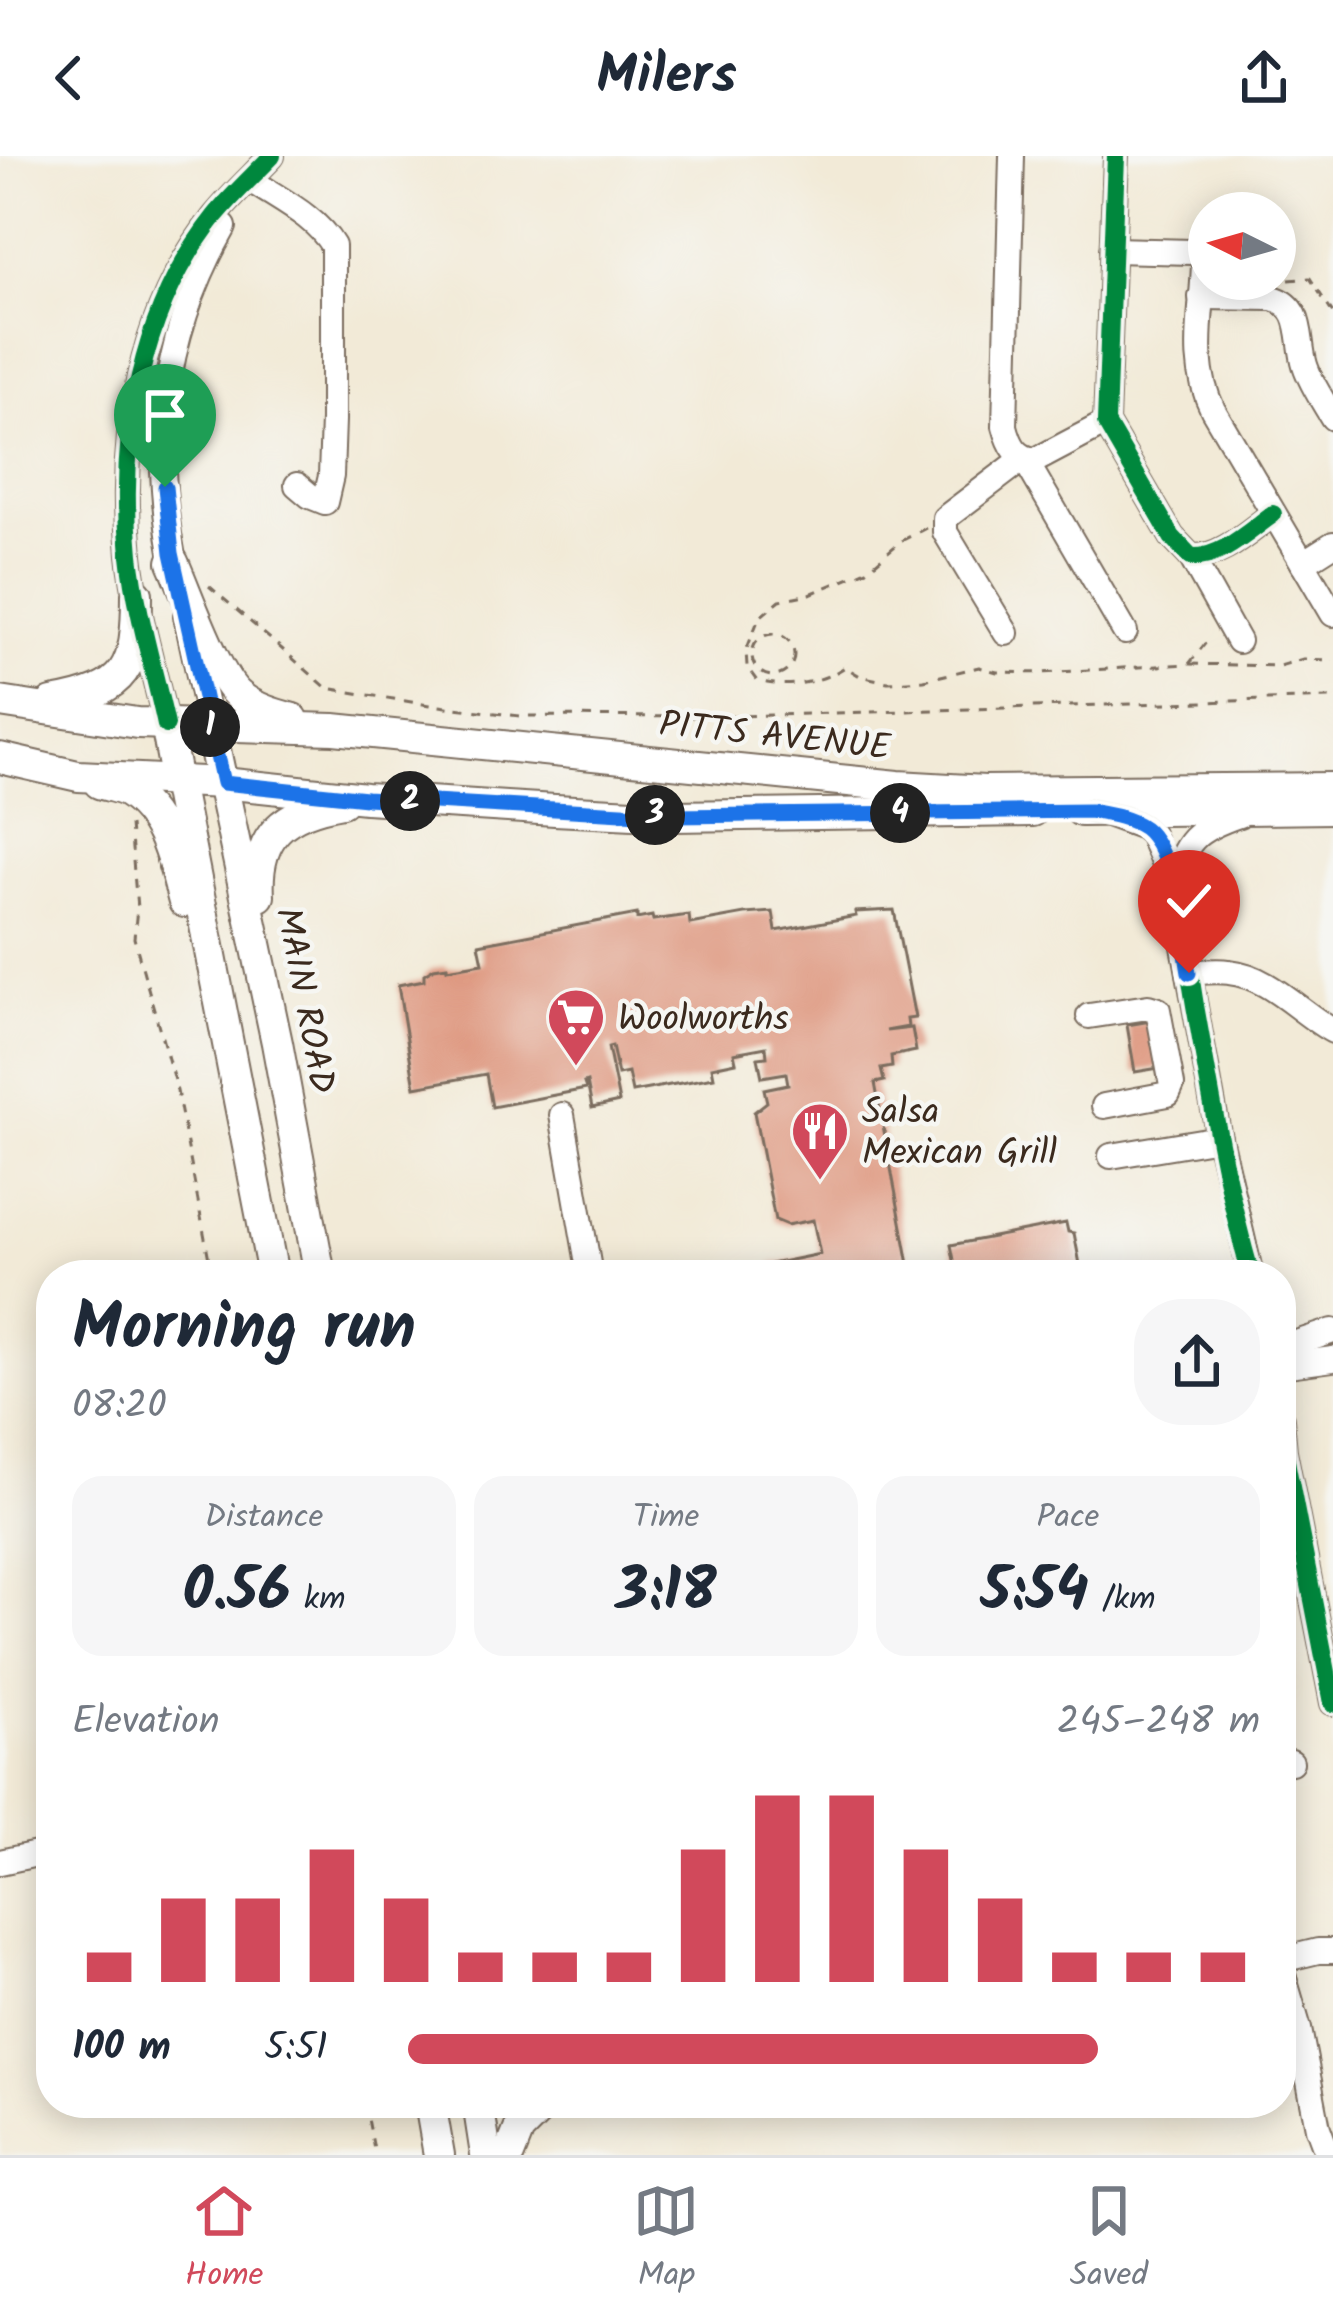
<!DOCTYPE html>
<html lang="en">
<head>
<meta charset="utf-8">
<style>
	:root { --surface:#fff; --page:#f6f6f7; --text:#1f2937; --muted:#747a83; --line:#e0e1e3; --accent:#d1495b }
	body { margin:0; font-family:Kalam,sans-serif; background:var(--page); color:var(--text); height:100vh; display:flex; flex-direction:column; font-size:45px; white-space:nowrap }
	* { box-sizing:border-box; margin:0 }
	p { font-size:39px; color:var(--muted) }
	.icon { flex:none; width:66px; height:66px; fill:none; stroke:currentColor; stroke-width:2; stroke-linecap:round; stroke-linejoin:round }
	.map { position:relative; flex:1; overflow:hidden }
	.sheet { position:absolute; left:36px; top:1104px; width:1260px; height:858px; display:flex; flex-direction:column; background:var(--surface); border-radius:48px; box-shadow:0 6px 30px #0003 }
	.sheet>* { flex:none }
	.needle { width:78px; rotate:275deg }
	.fabs { position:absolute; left:1188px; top:36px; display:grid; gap:24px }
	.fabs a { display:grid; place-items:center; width:108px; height:108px; border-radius:50%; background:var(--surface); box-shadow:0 6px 30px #0003; font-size:60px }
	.pin { position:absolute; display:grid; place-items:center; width:102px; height:102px; color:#fff; margin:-123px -51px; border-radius:50% 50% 50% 0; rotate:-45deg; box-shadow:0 0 12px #0007 }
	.pin .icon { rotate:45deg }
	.km { position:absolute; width:60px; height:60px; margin:-30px; border-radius:50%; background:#222; color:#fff; font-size:33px; line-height:60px; text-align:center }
	.round { display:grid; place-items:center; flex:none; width:126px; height:126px; border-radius:48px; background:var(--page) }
	.overview { display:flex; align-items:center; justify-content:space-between; height:204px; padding:0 36px }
	h1 { font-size:66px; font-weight:700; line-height:90px }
	.metrics { display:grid; grid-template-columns:repeat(3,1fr); gap:18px; height:204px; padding:12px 36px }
	.metrics div { display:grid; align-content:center; border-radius:30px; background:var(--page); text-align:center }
	.metrics b { font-size:60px; font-weight:700 }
	.metrics small { font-size:33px; font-weight:400 }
	.metrics p { font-size:33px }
	.chart { height:336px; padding:24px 36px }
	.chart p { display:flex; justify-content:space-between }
	.chart svg { width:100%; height:216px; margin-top:12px; stroke:var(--accent); stroke-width:6 }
	ul { padding:0 36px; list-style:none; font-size:39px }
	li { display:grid; grid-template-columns:192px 144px 1fr; align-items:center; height:90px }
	li i { height:30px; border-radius:15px; background:var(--accent) }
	header { display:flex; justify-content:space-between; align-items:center; height:156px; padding:0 36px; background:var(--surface); font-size:54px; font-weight:700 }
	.dock { display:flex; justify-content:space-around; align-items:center; height:168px; border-top:3px solid var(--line); background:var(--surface); font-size:33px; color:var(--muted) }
	.dock a { display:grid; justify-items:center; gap:6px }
	.dock .selected { color:var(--accent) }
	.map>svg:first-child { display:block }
	.building { fill:#de977f }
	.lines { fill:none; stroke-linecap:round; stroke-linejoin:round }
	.minor-casing { stroke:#7b6d5f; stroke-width:28 }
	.major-casing { stroke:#7b6d5f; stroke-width:34 }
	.path { stroke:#7b6d5f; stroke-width:3; stroke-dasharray:9 9; stroke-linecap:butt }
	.minor { stroke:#fff; stroke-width:24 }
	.major { stroke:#fff; stroke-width:30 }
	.cycleway-casing { stroke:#f6f6f2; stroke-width:26 }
	.cycleway { stroke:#00873e; stroke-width:18 }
	.route-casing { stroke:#fff; stroke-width:24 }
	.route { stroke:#1a73e8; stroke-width:15 }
	.labels { text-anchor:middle; stroke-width:9; stroke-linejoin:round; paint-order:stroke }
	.street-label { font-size:36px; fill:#3b2a1e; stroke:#f6f6f2 }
	.poi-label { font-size:36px; fill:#3b2a1e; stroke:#f6f6f2; text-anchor:start }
</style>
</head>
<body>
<header><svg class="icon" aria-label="back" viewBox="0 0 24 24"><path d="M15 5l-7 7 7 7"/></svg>Milers<svg class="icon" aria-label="share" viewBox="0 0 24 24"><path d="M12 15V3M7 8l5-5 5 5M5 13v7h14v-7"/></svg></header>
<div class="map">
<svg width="1333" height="1999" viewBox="0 0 1333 1999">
	<rect width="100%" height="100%" fill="#f6f6f2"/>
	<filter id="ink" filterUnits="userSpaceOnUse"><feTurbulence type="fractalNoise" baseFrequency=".00833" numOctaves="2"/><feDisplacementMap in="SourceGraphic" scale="24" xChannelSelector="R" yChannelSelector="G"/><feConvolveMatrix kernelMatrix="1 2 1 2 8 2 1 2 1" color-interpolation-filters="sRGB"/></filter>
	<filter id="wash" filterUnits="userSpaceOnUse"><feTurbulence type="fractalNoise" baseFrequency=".004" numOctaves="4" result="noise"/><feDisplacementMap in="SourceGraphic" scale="48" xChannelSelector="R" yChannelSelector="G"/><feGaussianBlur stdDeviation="2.7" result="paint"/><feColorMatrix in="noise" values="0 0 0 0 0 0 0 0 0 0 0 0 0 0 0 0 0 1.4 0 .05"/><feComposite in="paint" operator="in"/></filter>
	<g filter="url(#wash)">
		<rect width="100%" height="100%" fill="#f2ead7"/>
		<g id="blocks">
			<g class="building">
				<polygon points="894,754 915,862 907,863 908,871 886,875 912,872 916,895 891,900 892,911 881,913 884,925 875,927 911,1119 773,1119 771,1108 820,1098 813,1064 787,1069 775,1064 754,956 767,946 764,933 788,928 786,917 762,921 758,902 767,901 766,891 734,897 736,906 712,911 714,921 632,936 628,917 618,919 612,890 608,891 619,946 592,952 587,926 584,927 586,933 492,951 486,918 415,931 398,829 424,824 424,818 434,812 447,810 447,813 483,807 479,788 637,758 637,763 652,760 653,764 689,759 690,768 745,758 773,756 776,775 856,760 855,756"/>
				<polygon points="1157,864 1165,911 1135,916 1127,869"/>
				<polygon points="1066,1067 1068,1076 1074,1077 1082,1119 957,1119 951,1089"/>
			</g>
		</g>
	</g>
	<g filter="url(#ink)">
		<use href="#blocks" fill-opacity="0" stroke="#7b6d5f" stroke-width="3"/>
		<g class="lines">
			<g class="minor-casing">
				<g id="minor">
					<path d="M1012 0 1005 270C1010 289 1016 302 1036 304L1106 267"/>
					<path d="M1116 0 1106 267 1172 381 1191 401C1221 403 1250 374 1273 358"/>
					<path d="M255 27C282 45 316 61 333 90V264L331 320 325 346 310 340 297 329"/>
					<path d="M1112 94 1193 96 1201 100 1204 106C1203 157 1189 207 1213 254L1333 458"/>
					<path d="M1201 141 1273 142C1305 151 1297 183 1305 209 1311 228 1323 245 1333 262"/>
					<polyline points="1191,401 1238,485"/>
					<polyline points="1303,407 1333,388"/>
					<path d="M177 420C149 296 161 182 224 71"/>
					<polyline points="186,460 210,570"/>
					<polyline points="1006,477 945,376 945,362 1024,302 1125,476"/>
					<path d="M166 569C154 513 136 456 130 399 118 282 140 154 215 60 232 39 253 20 272 0"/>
					<polyline points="1110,659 1143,671 1151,678 1173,730 1219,982 1251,1119"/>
					<path d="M1173 730C1184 684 1195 674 1239 659"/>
					<path d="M1189 817C1202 816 1216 814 1229 816 1269 820 1300 857 1333 875"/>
					<polyline points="1089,860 1148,851 1158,854 1172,929 1168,938 1104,950"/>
					<polyline points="562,959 590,1119"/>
					<polyline points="1111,1000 1219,982"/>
					<polyline points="1281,1192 1333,1175"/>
					<polyline points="1281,1210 1333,1203"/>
					<polyline points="1281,1263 1284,1295 1333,1547"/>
					<polyline points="1281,1608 1291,1606"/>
					<polyline points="0,1706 51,1695"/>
					<polyline points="1281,1804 1318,1795 1333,1795"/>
					<polyline points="1281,1812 1299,1873 1318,1972 1328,1999"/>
				</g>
			</g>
			<g class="major-casing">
				<g id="major">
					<path d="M173 406C187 437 216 523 241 541 256 553 275 558 293 563"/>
					<polyline points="0,546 137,567 334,573 898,630 985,635 1333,632"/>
					<path d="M52 547C128 534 137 512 137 438"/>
					<polyline points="166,569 273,1119"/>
					<polyline points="210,570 277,887 320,1119"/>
					<polyline points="0,602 78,620 223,627 366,642 555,654 673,660 1033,655"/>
					<path d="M99 627C108 630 120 632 127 636 165 660 173 706 184 746"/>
					<polyline points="1081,655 1333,652"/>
					<path d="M259 740C255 678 284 656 342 646"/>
					<polyline points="430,1947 439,1999"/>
					<polyline points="478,1947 486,1999"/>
					<polyline points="509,1999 519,1974 546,1947"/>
				</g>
			</g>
			<g class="path">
				<polyline points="1289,124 1310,122 1333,158"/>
				<path d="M926 372 901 385 867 414 810 438 780 444 759 462 746 495 747 510 758 525C788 533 820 527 845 511L860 520 888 526 924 524 979 511 997 516 1042 517 1189 508 1211 480"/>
				<polyline points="209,430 327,532 423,548 520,560 705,561 1333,542"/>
				<circle cx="773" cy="499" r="21"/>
				<polyline points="1190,508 1279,510 1303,503 1333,504"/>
				<polyline points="130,669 137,752 134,782 177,935 212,1119"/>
				<polyline points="365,1947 375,1999"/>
			</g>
			<use href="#minor" class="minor"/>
			<use href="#major" class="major"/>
			<g class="cycleway-casing">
				<g id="cycleway">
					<path d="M1116 0 1106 267 1172 381 1191 401C1221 403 1250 374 1273 358"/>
					<path d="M166 569C154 513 136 456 130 399 118 282 140 154 215 60 232 39 253 20 272 0"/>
					<path d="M1090 655C1109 659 1136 661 1149 677 1180 714 1187 807 1196 855 1212 944 1226 1033 1251 1119"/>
					<polyline points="1281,1263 1284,1295 1333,1547"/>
				</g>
			</g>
			<use href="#cycleway" class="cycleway"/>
		</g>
	</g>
	<g class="lines" filter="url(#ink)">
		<g class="route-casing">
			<path id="route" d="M165 331 172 397 223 627 366 642 673 660 1090 655C1107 658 1129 661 1144 672 1173 694 1183 782 1189 817"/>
		</g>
		<use href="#route" class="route"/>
	</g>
	<defs>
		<g id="supermarket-pin" transform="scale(3)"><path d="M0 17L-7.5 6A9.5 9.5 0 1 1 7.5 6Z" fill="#d1495b" stroke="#f6f6f2"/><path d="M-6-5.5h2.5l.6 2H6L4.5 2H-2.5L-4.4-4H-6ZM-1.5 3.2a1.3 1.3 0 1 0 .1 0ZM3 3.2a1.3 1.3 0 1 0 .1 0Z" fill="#fff"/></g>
		<g id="restaurant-pin" transform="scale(3)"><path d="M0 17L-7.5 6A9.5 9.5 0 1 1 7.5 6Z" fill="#d1495b" stroke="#f6f6f2"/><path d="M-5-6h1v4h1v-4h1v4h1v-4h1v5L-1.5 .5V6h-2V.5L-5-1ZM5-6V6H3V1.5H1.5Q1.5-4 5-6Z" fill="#fff"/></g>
	</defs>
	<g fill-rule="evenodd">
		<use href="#supermarket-pin" x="576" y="861"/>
		<use href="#restaurant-pin" x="820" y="975"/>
	</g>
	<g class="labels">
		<g class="street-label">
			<text transform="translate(775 578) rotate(6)" y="13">PITTS AVENUE</text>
			<text transform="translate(307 844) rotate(79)" y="13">MAIN ROAD</text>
		</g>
		<g class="poi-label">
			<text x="618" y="874">Woolworths</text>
			<text x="862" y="967">Salsa<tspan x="862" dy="41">Mexican Grill</tspan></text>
		</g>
	</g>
</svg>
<div class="fabs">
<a><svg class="needle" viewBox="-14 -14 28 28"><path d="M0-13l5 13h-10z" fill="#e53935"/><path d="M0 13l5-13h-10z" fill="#747a83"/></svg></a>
</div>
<div class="pin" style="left:165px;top:331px;background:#1e9e55"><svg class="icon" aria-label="arrive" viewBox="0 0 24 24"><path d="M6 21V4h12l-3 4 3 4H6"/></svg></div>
<div class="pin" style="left:1189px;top:817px;background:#d93025"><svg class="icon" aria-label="check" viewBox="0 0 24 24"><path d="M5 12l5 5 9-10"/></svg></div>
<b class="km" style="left:210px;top:571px">1</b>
<b class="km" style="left:410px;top:645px">2</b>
<b class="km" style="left:655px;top:659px">3</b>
<b class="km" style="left:900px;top:657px">4</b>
<section class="sheet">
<div class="overview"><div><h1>Morning run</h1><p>08:20</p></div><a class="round"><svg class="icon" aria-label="share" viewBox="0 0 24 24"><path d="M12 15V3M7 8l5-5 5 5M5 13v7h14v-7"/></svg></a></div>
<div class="metrics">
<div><p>Distance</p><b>0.56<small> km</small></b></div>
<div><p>Time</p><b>3:18</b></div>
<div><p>Pace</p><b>5:54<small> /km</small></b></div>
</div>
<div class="chart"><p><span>Elevation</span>245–248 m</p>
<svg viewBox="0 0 160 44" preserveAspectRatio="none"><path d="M5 44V38M15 44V27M25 44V27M35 44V17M45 44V27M55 44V38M65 44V38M75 44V38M85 44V17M95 44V6M105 44V6M115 44V17M125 44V27M135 44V38M145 44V38M155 44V38"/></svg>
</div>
<ul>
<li><b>100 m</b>5:51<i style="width:81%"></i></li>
</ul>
</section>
</div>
<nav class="dock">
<a class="selected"><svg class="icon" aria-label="home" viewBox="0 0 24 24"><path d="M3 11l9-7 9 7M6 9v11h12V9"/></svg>Home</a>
<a><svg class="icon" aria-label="map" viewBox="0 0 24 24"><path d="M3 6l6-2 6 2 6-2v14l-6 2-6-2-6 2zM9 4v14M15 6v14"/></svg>Map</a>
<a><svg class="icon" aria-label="saved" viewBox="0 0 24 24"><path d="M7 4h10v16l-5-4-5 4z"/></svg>Saved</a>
</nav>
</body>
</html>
